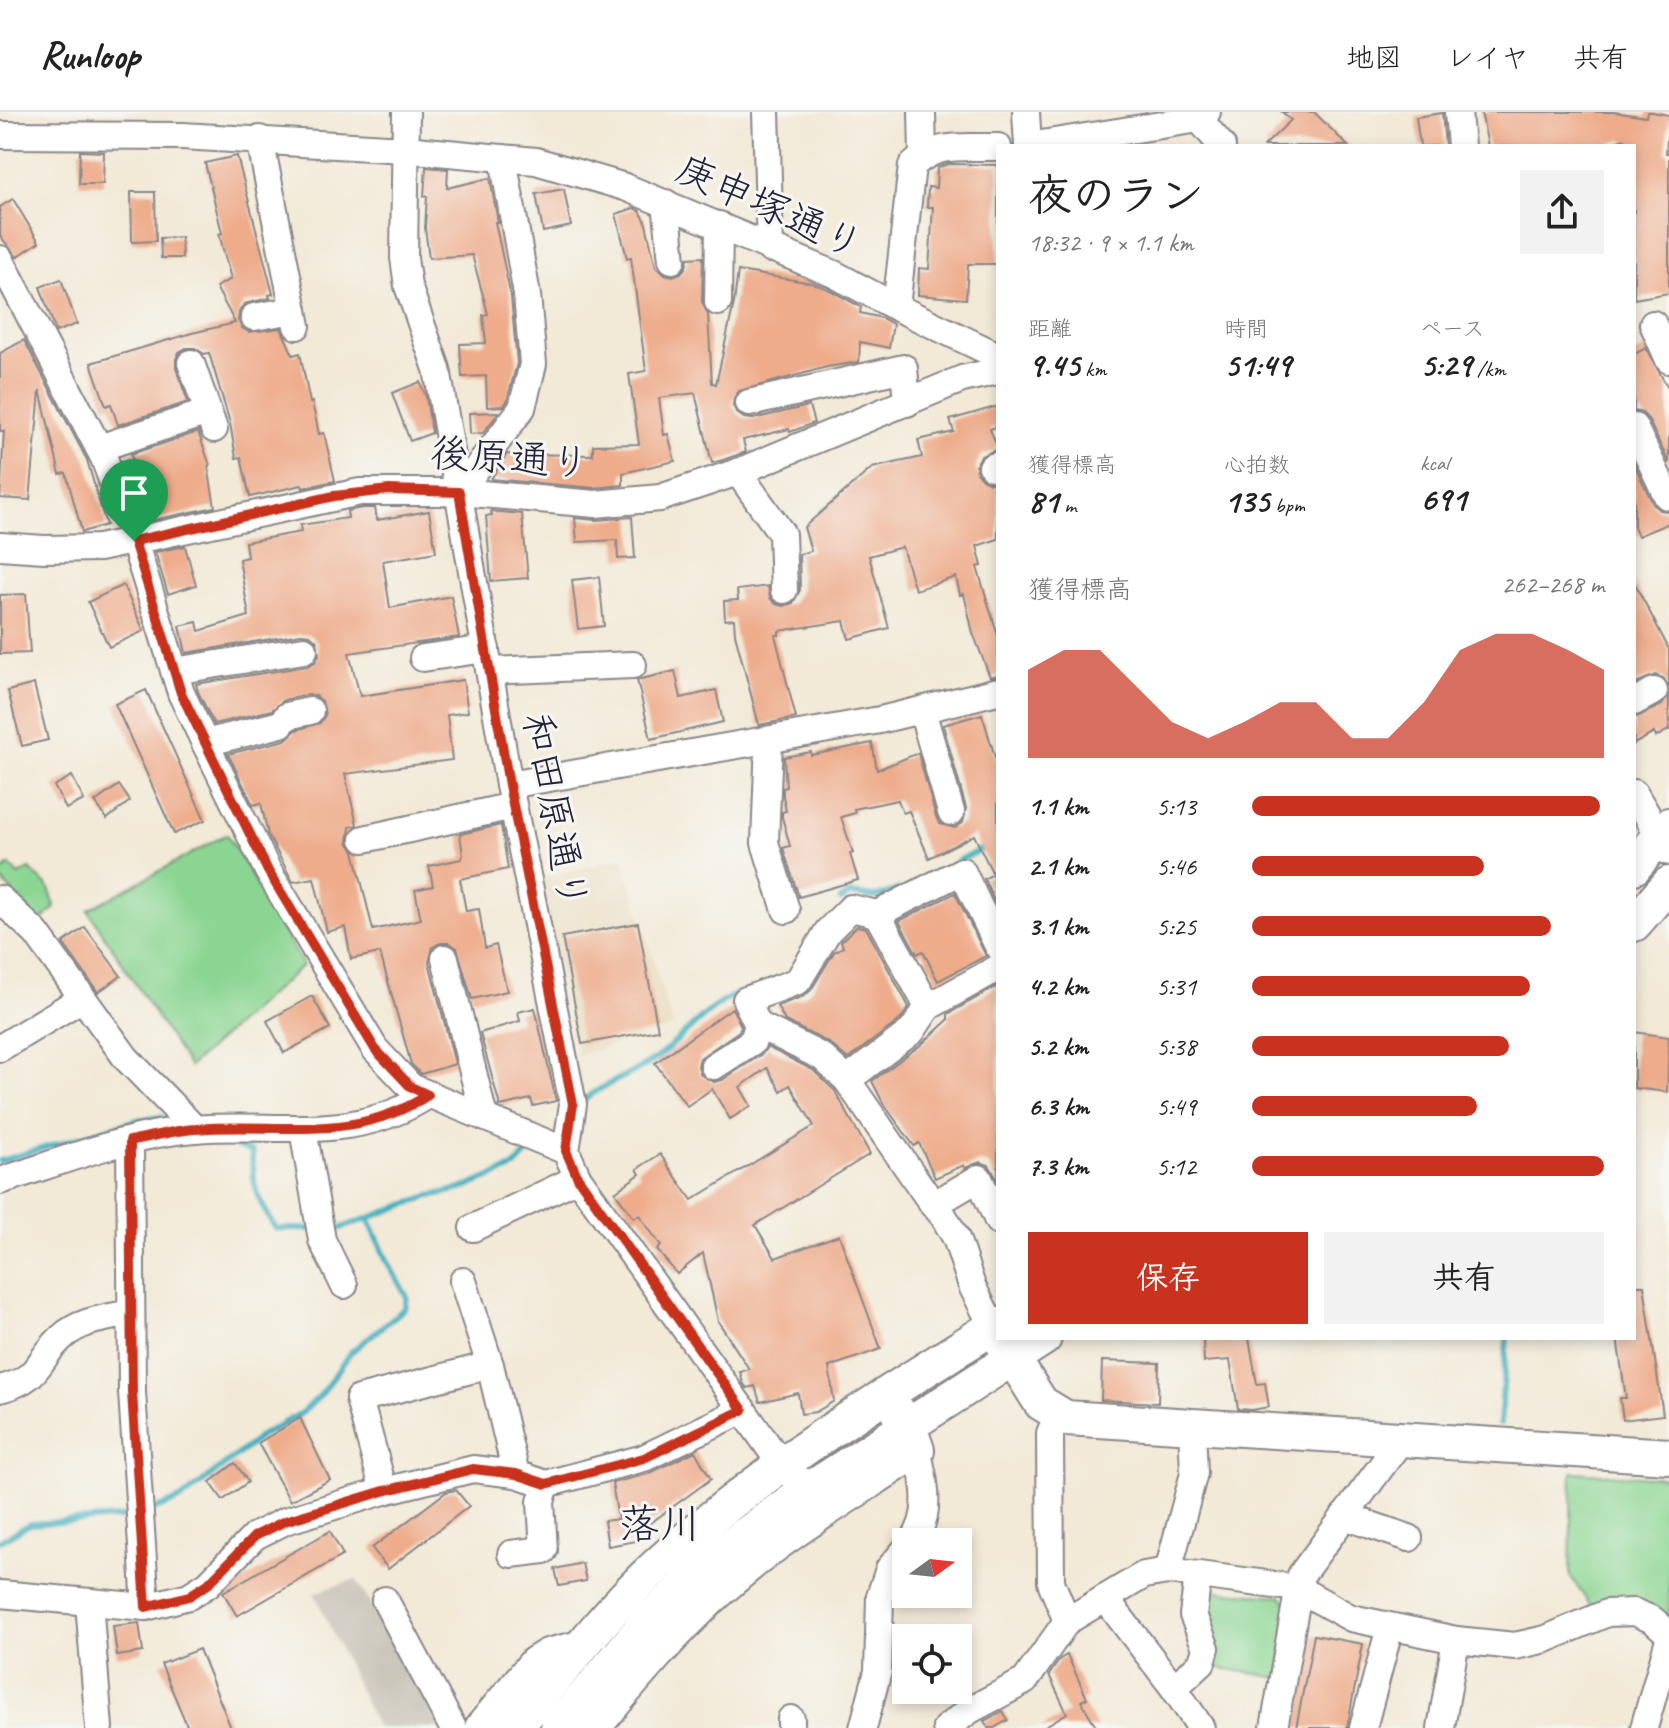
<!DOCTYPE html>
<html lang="ja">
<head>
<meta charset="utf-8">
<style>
	:root { --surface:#fff; --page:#f2f2f2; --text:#222; --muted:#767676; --line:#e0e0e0; --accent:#c8321e }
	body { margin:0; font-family:Caveat,"Klee One",sans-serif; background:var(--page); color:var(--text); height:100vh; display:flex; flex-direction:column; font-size:30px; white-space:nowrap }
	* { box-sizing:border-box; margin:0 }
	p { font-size:26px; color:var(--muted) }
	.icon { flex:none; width:44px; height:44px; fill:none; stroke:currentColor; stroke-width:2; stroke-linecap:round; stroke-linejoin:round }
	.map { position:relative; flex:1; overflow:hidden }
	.side { position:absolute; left:996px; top:32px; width:640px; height:1196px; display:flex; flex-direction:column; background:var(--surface); border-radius:0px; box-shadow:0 4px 12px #0003 }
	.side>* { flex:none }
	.needle { width:52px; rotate:75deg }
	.fabs { position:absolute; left:892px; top:1416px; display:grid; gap:16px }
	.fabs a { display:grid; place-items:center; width:80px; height:80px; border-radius:0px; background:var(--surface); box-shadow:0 4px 12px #0003; font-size:40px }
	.pin { position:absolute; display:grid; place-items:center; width:68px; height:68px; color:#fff; margin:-82px -34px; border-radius:50% 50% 50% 0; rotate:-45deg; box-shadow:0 0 8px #0007 }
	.pin .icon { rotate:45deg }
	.round { display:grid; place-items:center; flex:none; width:84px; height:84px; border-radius:0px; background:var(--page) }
	.head { display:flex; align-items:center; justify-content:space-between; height:136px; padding:0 32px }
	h1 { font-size:44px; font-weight:800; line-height:60px }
	.metrics { display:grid; grid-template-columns:repeat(3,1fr); gap:12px; height:136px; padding:8px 32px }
	.metrics div { display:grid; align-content:center }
	.metrics b { font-size:34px; font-weight:800 }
	.metrics small { font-size:22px; font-weight:400 }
	.metrics p { font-size:22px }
	.chart { height:224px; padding:16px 32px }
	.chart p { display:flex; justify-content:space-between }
	.chart svg { width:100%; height:144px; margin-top:8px; fill:var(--accent); opacity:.7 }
	.primary-button { display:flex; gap:16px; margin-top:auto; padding:16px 32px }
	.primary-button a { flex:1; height:92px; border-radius:0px; background:var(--accent); color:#fff; font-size:32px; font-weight:800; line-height:92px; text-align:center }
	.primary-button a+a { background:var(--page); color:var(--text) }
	ul { padding:0 32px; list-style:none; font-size:26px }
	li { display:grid; grid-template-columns:128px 96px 1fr; align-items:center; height:60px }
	li i { height:20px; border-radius:10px; background:var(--accent) }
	header { display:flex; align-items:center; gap:48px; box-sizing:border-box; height:112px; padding:0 40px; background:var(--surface); border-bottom:2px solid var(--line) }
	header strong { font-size:38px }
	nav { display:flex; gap:44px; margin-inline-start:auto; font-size:28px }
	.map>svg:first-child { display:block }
	.built { fill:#e9d9ba }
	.industrial { fill:#c9c3b8 }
	.green { fill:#8bd592; stroke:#567c66; stroke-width:2 }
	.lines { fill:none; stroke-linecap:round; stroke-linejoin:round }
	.stream { stroke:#42afbf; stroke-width:6 }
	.building { fill:#eeac8b }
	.minor-casing { stroke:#8a8688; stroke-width:30 }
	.major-casing { stroke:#8a8688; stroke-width:38 }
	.minor { stroke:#fff; stroke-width:26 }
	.major { stroke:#fff; stroke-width:34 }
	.route-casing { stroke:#fff; stroke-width:16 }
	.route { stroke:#c8321e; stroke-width:10 }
	.labels { text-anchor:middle; stroke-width:6; stroke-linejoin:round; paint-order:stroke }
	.street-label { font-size:40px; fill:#22223b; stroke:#f6f6f2 }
	.neighbourhood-label { font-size:42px; fill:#22223b; stroke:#f6f6f2 }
</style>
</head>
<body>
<header>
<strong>Runloop</strong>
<nav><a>地図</a><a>レイヤ</a><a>共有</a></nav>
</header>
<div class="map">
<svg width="1669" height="1616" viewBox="0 0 1669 1616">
	<rect width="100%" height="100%" fill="#f6f6f2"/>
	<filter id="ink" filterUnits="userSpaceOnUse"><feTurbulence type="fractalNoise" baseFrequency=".0125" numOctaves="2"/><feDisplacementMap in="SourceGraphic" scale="16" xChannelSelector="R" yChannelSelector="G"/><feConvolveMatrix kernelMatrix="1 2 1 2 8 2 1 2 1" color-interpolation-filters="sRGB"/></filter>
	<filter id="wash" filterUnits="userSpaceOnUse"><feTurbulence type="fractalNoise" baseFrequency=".006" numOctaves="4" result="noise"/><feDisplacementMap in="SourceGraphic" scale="32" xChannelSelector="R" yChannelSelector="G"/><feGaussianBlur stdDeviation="1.8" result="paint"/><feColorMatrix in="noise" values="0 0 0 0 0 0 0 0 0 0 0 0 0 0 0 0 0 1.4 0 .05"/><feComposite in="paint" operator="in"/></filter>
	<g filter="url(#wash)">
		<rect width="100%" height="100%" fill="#f2e9d6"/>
		<polygon class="built" points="623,745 673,915 578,943 541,767"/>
		<polygon class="industrial" points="356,1467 441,1616 377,1616 314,1481"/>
		<g class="green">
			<polygon points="227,722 303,853 189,955 88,798"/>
			<polygon points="10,753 18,763 30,757 49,776 55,795 40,810 0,767 0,761"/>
			<polygon points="1572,1360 1669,1366 1669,1511 1593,1497 1570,1464"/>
			<polygon points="1211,1479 1281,1484 1291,1495 1280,1566 1208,1554 1202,1489"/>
		</g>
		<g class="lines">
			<g class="stream">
				<polyline points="956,750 998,729"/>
				<polyline points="841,788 850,782 876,785 899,777"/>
				<path d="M579 992C601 972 631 964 655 947 684 926 706 894 740 881"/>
				<path d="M228 1031 252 1040C252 1075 257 1087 276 1117H311"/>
				<polyline points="0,1049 137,1008 160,1005 164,1007"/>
				<polyline points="333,1119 426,1085 461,1077 513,1056 533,1035"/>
				<polyline points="1500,1312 1507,1226"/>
				<polyline points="146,1401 183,1386 262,1323 300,1302 319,1285 351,1240 405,1196 407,1185 389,1153 369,1108"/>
				<polyline points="0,1429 30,1412 132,1405"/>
			</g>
		</g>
		<g id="blocks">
			<g class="building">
				<polygon points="1282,0 1314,0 1348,34 1264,34 1291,8"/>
				<polygon points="1481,0 1614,0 1646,5 1647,0 1652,0 1669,3 1666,41 1669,41 1669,181 1634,187 1634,34 1626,34 1625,27 1600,34 1488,34"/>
				<polygon points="1442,1 1445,34 1420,34 1416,5"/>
				<polygon points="80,39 104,40 103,72 79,72"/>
				<polygon points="237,44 273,182 269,183 270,186 244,192 239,200 238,208 242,216 249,220 281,216 293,243 300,241 310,291 312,290 319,322 324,321 335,369 303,376 302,373 250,385 241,345 236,346 230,311 209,241 204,242 195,236 186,236 179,240 176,247 176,256 188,290 118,313 111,292 106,294 91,251 192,221 235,211 216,175 231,167 219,122 222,121 205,51"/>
				<polygon points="948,52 998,53 998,152 968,152 966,187 918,183 919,156 929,157 933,95 927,95 928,75 936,76 937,56"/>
				<polygon points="426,55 448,57 447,76 490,66 498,110 495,110 511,185 517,251 507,289 504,294 487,295 486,264 462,265 460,232 486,231 483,203 488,202 472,143 429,146 425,116 427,84 424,84"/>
				<polygon points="564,77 571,114 543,120 536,82"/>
				<polygon points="131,80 155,80 156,129 132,130"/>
				<polygon points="13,87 39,130 17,145 0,124 0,95"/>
				<polygon points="634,96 640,99 645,108 656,155 665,162 673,164 681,161 686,155 688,146 703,145 702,190 708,202 712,271 716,272 734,191 738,159 813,171 832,179 861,195 860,201 882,206 893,212 889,236 860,230 859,250 827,255 739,279 734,286 733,294 737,301 744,306 753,307 809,294 814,311 790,320 789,317 743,328 746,340 723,348 712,351 695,281 659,286 664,323 668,322 675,349 623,361 623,373 595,376 491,367 507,342 593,343 593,333 639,332 629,262 646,259 631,145 627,146 616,102"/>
				<polygon points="181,125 182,146 161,146 160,126"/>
				<polygon points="61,167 77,212 56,220 40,175"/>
				<polygon points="24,228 87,348 106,413 82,420 66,361 60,362 40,278 30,388 0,386 4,319 0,319 0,241"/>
				<polygon points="1646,236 1669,278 1669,351 1648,307 1642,301 1634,299 1634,242"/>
				<polygon points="420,270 426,285 432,321 410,329 392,281"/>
				<polygon points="998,294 998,314 990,317 998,337 981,344 976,353 977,361 982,367 990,371 998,370 998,427 977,434 982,454 977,455 998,524 998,563 990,565 973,521 964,482 960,483 956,465 915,478 902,435 869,444 889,516 849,527 844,509 779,519 779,523 775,523 796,606 759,613 735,522 734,507 725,508 724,489 738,488 737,478 768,474 770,486 776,492 784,494 793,491 800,478 799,442 811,439 804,415 872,356 922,345 918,328 954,320 950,308"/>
				<polygon points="499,300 483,321 470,322 469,301"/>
				<polygon points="198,320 210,353 208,354 215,395 144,410 139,397 145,395 131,342"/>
				<polygon points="1634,352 1653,392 1659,398 1669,399 1669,411 1638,424 1634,415"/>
				<polygon points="362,396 375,396 377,408 429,399 436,440 383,449 390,496 451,484 459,525 349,541 360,584 463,568 468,600 447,603 452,648 345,662 357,713 350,715 348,730 354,739 373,818 421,807 415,778 433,774 429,754 461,747 463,744 460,722 501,713 508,757 460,767 466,799 479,797 485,836 496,833 507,879 472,887 457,836 449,831 440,831 433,835 429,850 455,952 421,962 411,952 380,841 351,847 345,815 327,820 314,766 293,770 268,723 261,691 253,693 228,642 285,628 296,618 320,611 325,603 322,589 316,584 307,583 284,588 272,598 214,612 198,580 196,572 307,554 315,550 319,543 317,529 310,523 301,522 186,541 180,514 197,510 199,519 249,504 239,447 247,445 245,430 301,420 300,413 348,406 347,399"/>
				<polygon points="491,399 522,402 528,466 491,469 486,404 492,403"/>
				<polygon points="632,405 635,446 618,447 617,428 577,430 575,406 596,408"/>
				<polygon points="185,434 196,473 168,482 155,440"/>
				<polygon points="599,465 604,514 578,517 572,468"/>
				<polygon points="1634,470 1669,537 1669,575 1663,566 1655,563 1634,572"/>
				<polygon points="123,473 144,519 109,535 88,490"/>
				<polygon points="26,482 30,541 0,542 0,483"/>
				<polygon points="675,559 681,586 716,578 723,610 651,627 637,568"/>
				<polygon points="34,572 48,628 22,634 8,579"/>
				<polygon points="146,578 205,708 174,722 115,592"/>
				<polygon points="1669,583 1669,618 1656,625 1654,621 1634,632 1634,606 1662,593"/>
				<polygon points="982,602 998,655 998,797 984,767 993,762 974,723 929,746 909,699 903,701 898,688 854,697 855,701 841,705 853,741 850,742 858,768 799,785 783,736 790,734 782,705 782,700 786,699 783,684 783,676 786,675 784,645 811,640 811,643 872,631 877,658 918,641 936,705 940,712 955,716 963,711 966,696 943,613"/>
				<polygon points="72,664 84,688 66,697 54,674"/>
				<polygon points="119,673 130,689 107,707 95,690"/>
				<polygon points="955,781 986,844 938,869 923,839 917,842 899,809"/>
				<polygon points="638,811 658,918 582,932 562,825"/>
				<polygon points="857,814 866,816 909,895 900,908 848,947 829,931 785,909 777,894 804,884 811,878 834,840 843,835 841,829"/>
				<polygon points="85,815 121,864 98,880 63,831"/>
				<polygon points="998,874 998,1069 989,1053 980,1050 965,1056 964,1053 935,1066 919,1031 914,1034 883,991 872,969 922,932 948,908 948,902"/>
				<polygon points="312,884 330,916 284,941 267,909"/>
				<polygon points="535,896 556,989 533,994 531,987 500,994 480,921 520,909 518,900"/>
				<polygon points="732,896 741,914 739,919 700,946 698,954 701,963 714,970 722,968 762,942 767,935 813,958 835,979 870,1042 755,1113 775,1146 839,1123 881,1237 829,1255 834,1289 816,1300 801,1302 798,1281 760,1290 755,1274 747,1276 743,1271 740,1260 749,1257 718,1209 703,1141 677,1162 657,1138 661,1134 639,1103 634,1106 615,1080 640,1062 637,1057 660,1042 692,1088 814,1014 790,973 781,979 767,956 740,975 751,994 730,1007 712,977 687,994 655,951"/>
				<polygon points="1634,920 1669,925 1667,980 1634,976"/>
				<polygon points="1634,1173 1644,1173 1663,1303 1623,1308 1620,1286 1626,1286 1617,1226 1634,1226"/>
				<polygon points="1249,1226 1257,1272 1265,1271 1269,1295 1252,1298 1238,1297 1230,1248 1204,1250 1203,1228"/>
				<polygon points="1102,1249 1159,1251 1158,1291 1101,1288"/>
				<polygon points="300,1306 330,1368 290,1389 258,1331"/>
				<polygon points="695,1339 711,1367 641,1418 642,1428 608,1434 604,1409 618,1407 612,1371 648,1362"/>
				<polygon points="235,1351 248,1370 223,1388 210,1370"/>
				<polygon points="456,1378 469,1394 388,1457 372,1436 446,1380"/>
				<polygon points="330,1419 343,1443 237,1504 223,1480"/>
				<polygon points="582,1451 586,1469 559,1474 555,1457"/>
				<polygon points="139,1511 143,1540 117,1544 113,1514"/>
				<polygon points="1314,1523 1363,1532 1347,1616 1296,1616"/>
				<polygon points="199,1537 231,1616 188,1616 161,1552"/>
				<polygon points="1067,1543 1087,1586 1081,1589 1097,1616 1042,1616 1067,1601 1049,1563 1060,1547"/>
				<polygon points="1003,1599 1008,1608 994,1616 988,1616 984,1609"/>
			</g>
		</g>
	</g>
	<g filter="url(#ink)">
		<use href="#blocks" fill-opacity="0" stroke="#8a8688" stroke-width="2"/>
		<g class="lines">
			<g class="minor-casing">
				<g id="minor">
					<path d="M406 0 404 146 408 174 437 257 509 673 573 992 566 1039 578 1066 781 1352C793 1368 806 1375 826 1367"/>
					<polyline points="766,0 770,137"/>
					<polyline points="922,0 923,43"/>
					<polyline points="1026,0 1028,34"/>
					<polyline points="1458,0 1461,34"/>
					<polyline points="1199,7 1222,34"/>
					<polyline points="0,23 182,24 404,37 536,49 625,75 834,162 896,195 998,244"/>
					<polyline points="260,27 297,214"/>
					<polyline points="1029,34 1199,7 1207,0"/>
					<polyline points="666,91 672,148"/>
					<polyline points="0,147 104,346 134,429 181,581 205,631 268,759 375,937 411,975 566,1039"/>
					<polyline points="718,190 719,113"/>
					<path d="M896 195 912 54C937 29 964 36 998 35"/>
					<polyline points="254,205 294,198"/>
					<polyline points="1653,212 1669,248"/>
					<polyline points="191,251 214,317"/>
					<polyline points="749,291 904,256 907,291"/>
					<polyline points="1634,315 1667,384"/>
					<polyline points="99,336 208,300"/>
					<polyline points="992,355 998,353"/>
					<polyline points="738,360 782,422 784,478"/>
					<polyline points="459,380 522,296 533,252 527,183 503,46"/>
					<polyline points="0,434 44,437 99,436 360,380 459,380 595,392 660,386 738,360 962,267 998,259"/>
					<polyline points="423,546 486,537"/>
					<polyline points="174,559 304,538"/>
					<polyline points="489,559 633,553"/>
					<polyline points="1634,590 1654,579"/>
					<polyline points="922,598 951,700"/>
					<polyline points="769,628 765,731 786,798"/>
					<polyline points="205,631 281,612 287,604 310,599"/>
					<polyline points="509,673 880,608 998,579"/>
					<polyline points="1634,681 1669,740"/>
					<polyline points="364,727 513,694"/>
					<polyline points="0,787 36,821 126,946 195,1017"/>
					<polyline points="445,846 484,1005"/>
					<polyline points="928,895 877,802 962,759 998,834"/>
					<polyline points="0,936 81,887"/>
					<polyline points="714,954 753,929 758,913"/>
					<polyline points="847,968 822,945 758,913 746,888 798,869 828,819 851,796 877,802"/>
					<polyline points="303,1017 322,1128 344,1173"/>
					<polyline points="130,1029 132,1280 146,1495"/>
					<path d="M0 1069C63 1049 129 1022 195 1017 278 1010 353 1032 428 983"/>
					<polyline points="933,1093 979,1066 998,1109"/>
					<polyline points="473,1116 578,1066"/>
					<polyline points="463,1169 490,1253 516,1362"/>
					<polyline points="993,1215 972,1174 956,1126 944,1105 927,1084 847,968 912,919 928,895 998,856"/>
					<path d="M0 1277C42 1266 35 1250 61 1226 80 1208 106 1206 131 1201"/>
					<polyline points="1058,1303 1050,1321 1051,1470 1067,1509"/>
					<polyline points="384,1379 359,1287 490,1253"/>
					<polyline points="1344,1404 1409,1426"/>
					<path d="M912 1430C933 1404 925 1368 917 1338"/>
					<polyline points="511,1442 544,1438 541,1390 546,1372"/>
					<polyline points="1168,1459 1194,1361 1192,1314"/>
					<polyline points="1198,1463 1193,1503 1206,1536 1202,1550 1174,1576 1201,1616"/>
					<polyline points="0,1482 146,1495 189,1484 208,1472 255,1424 285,1409 384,1379 473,1357 516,1362 546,1372 644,1346 743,1298"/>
					<polyline points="1105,1486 1174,1576"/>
					<polyline points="385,1488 453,1616"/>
					<polyline points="89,1490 99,1616"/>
					<polyline points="791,1607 791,1616"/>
					<polyline points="863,1616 878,1559 880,1484 889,1457 906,1437"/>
					<polyline points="946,1616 970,1598 1025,1569 1067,1509 1144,1463 1168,1459 1297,1476 1351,1506 1456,1528 1515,1534 1546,1527 1607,1501 1634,1500 1653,1508 1669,1522"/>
					<polyline points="1274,1616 1301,1463 1401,1328"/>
					<polyline points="1363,1616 1390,1515"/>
					<polyline points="1441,1616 1456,1528"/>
					<polyline points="1644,1616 1669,1527"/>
				</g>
			</g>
			<g class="major-casing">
				<g id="major">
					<polyline points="1634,755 1669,713"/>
					<polyline points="1634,812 1669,772"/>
					<polyline points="1000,1226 1041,1291 1066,1306 1669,1344"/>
					<polyline points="482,1616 535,1552 548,1544 580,1536"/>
					<path d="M515 1616C560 1562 603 1503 655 1455 758 1359 879 1287 998 1212"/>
					<polyline points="558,1616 649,1508 710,1449 793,1388 1044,1226"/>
					<path d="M593 1616C634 1566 677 1515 726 1472 784 1420 853 1381 917 1338L908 1312 895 1296"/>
				</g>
			</g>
			<use href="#minor" class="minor"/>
			<use href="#major" class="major"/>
		</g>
	</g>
	<g class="lines" filter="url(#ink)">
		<g class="route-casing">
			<path id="route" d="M389 378 459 380 509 673 573 992 566 1039 578 1066 743 1298 644 1346 546 1372 516 1362 473 1357 384 1379 285 1409 255 1424 208 1472 189 1484 146 1495 132 1280 130 1029C151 1025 174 1018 196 1017 279 1010 353 1032 428 983L411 975 375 937 268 759 181 581 134 429 334 384Z"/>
		</g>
		<use href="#route" class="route"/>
	</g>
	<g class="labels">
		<g class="street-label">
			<text transform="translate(770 94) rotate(24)" y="14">庚申塚通り</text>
			<text transform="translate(510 345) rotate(4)" y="14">後原通り</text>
			<text transform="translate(556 699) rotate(79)" y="14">和田原通り</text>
		</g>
		<g class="neighbourhood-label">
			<text x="660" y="1426">落川</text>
		</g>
	</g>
</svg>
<div class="fabs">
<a><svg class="needle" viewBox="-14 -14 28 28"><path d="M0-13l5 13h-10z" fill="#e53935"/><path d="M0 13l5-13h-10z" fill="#767676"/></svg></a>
<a><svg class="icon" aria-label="locate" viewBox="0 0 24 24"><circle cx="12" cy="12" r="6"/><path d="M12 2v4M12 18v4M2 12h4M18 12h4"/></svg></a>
</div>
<div class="pin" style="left:134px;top:429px;background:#1e9e55"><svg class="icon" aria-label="arrive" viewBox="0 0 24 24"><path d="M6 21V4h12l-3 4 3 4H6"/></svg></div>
<section class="side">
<div class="head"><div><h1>夜のラン</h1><p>18:32 · 9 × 1.1 km</p></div><a class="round"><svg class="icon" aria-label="share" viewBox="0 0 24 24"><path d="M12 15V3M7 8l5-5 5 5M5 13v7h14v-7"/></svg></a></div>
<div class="metrics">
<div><p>距離</p><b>9.45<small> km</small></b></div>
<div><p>時間</p><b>51:49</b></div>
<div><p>ペース</p><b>5:29<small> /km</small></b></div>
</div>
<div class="metrics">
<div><p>獲得標高</p><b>81<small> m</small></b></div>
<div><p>心拍数</p><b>135<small> bpm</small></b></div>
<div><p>kcal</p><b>691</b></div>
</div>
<div class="chart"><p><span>獲得標高</span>262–268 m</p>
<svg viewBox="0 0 160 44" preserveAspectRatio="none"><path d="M0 44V17L10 11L20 11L30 22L40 33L50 38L60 33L70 27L80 27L90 38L100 38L110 27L120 11L130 6L140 6L150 11L160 17V44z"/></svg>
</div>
<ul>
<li><b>1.1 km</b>5:13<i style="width:99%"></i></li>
<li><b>2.1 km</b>5:46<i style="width:66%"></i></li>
<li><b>3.1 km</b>5:25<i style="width:85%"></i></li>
<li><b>4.2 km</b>5:31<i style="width:79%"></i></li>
<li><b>5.2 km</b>5:38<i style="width:73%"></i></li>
<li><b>6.3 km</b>5:49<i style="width:64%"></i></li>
<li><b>7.3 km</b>5:12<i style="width:100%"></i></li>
</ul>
<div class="primary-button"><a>保存</a><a>共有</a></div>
</section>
</div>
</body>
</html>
